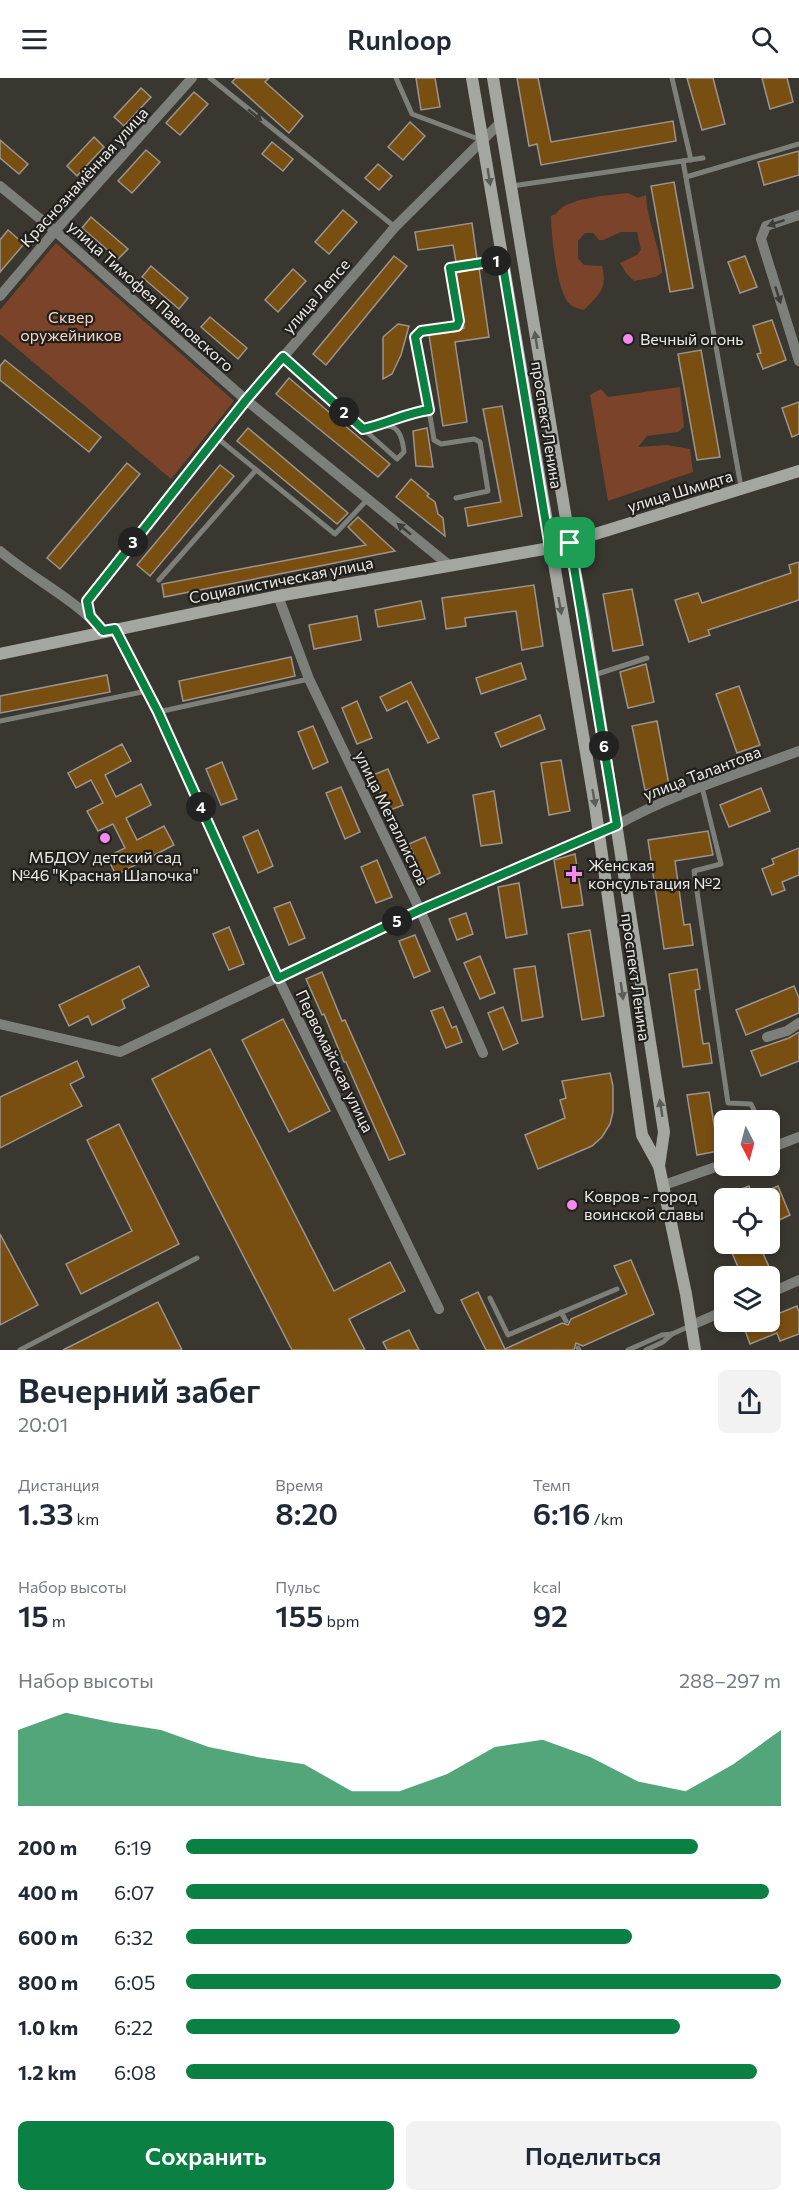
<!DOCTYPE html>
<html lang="ru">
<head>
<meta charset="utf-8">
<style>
	:root { --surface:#fff; --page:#f2f2f3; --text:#1f2937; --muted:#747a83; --accent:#0b8043 }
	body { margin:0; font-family:Commissioner,sans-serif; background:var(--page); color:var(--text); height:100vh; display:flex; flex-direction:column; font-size:22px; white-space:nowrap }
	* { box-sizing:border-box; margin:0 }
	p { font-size:20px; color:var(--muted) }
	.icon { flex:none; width:33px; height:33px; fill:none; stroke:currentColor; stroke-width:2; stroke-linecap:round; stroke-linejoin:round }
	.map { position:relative; height:1272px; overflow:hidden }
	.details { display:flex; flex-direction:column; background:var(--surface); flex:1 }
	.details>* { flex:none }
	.needle { width:39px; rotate:174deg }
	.controls { position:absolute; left:714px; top:1032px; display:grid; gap:12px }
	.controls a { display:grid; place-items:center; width:66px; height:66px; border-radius:9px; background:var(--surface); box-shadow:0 3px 9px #0003; font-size:30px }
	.pin { position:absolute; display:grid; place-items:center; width:51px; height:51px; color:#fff; margin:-26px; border-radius:12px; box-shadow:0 3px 9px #0006 }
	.km { position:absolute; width:30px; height:30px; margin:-15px; border-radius:50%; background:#222; color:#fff; font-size:16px; line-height:30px; text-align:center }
	.round { display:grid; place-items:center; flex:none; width:63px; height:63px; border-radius:9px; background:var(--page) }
	.head { display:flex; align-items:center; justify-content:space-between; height:102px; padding:0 18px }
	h1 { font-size:33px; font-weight:600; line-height:45px }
	.metrics { display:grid; grid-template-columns:repeat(3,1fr); gap:9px; height:102px; padding:6px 18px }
	.metrics div { display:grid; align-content:center }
	.metrics b { font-size:30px; font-weight:600 }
	.metrics small { font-size:16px; font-weight:400 }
	.metrics p { font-size:16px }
	.chart { height:168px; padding:12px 18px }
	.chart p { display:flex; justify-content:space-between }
	.chart svg { width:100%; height:108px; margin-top:6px; fill:var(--accent); opacity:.7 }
	.action { display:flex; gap:12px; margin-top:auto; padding:12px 18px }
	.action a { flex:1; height:69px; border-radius:9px; background:var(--accent); color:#fff; font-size:24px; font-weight:600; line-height:69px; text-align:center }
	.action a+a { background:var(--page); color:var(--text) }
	ul { padding:0 18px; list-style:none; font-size:20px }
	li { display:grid; grid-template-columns:96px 72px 1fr; align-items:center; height:45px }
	li i { height:15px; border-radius:8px; background:var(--accent) }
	header { display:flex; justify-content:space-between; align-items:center; height:78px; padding:0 18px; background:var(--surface); font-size:27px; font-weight:600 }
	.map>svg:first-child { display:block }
	.green { fill:#7b442a }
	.building { fill:#784e11; stroke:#9c958d; stroke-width:1.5 }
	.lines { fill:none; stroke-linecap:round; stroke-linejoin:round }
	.lane { stroke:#7d7f7a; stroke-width:5 }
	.street { stroke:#7d7f7a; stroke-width:10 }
	.secondary { stroke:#a4a6a0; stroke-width:12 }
	.oneway { fill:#3c3c38 }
	.oneway2 { fill:#5b5c57 }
	.route-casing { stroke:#fff; stroke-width:12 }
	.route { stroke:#0b8043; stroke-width:8 }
	.poi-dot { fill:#f589ee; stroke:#201f1b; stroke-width:2 }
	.labels { text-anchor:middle; stroke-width:4.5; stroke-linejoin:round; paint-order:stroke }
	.street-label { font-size:16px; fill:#ecebe6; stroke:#201f1b }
	.park-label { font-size:16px; fill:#fad4c4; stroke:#201f1b }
	.poi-label { font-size:16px; fill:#ecebe6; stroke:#201f1b; text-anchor:start }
</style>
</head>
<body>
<header><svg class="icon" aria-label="menu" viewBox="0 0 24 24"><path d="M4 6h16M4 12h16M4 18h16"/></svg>Runloop<svg class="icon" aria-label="search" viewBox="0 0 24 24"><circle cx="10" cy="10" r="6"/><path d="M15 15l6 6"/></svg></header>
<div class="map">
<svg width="799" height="1272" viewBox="0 0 799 1272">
	<rect width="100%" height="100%" fill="#39372f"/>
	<g class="green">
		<path d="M628 115 638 120 646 117C647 144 660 168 662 195L655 199 634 203 626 195 620 185 637 177 641 172 637 154H621L603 162H599L593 155H585L578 163V180L584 187 602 188C608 211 599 216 584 232 581 231 574 230 571 227 557 218 551 155 551 138L556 136C564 120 611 117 628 115Z"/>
		<polygon points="56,165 234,323 171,401 0,256 0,232"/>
		<polygon points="680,309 684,349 678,354 647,358 638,369 667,367 690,371 693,394 608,423 590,317 601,311 608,319"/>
	</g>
	<g class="building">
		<polygon points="236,0 269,0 265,4 303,38 289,55 232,4"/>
		<polygon points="416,0 435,0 440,29 421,32"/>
		<polygon points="517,0 538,0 551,64 673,43 676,63 541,87 537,66 529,68"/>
		<polygon points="687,0 713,0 725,46 702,52"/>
		<polygon points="762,0 787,0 793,24 770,31"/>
		<polygon points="141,10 151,19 124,48 114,39"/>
		<polygon points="194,14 208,26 180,57 166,45"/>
		<polygon points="410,44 425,58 403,82 388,69"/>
		<polygon points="94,59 104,69 77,98 67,88"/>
		<polygon points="0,62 28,86 19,96 0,80"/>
		<polygon points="272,64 293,81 283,93 262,76"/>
		<polygon points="146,72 160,84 132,115 118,103"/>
		<polygon points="799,73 799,97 764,107 758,84"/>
		<polygon points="378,86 392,98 379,112 365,100"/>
		<polygon points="674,104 693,210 670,214 651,108"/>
		<polygon points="343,132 357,144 329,176 315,164"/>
		<polygon points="91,139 128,171 118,181 82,150"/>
		<polygon points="472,145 477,181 456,184 453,167 418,172 415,154"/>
		<polygon points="8,152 24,166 0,194 0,162"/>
		<polygon points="394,178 407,188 326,287 313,276"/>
		<polygon points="745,178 757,209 740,215 728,184"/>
		<polygon points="151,188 188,220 179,231 142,199"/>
		<polygon points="479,190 489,259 455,264 467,344 443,348 429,257 458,253 464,250 456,195"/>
		<polygon points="293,191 306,203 278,234 265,222"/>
		<polygon points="210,239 247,270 238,281 201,249"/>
		<polygon points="772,242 786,282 763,291 757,276 761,275 753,248"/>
		<polygon points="398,246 409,248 401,277 392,296 383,301 383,259"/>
		<polygon points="701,272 720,379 697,382 678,276"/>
		<polygon points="5,282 101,359 89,374 0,302 0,288"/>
		<polygon points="289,300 390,386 378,399 276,316"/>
		<polygon points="799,324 799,356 792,359 782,330"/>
		<polygon points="502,328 522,438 468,448 465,430 501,424 483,331"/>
		<polygon points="248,350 348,435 337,446 237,363"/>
		<polygon points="427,350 433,389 416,388 413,353"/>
		<polygon points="127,385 140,396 60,491 47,480"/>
		<polygon points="220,387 234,398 150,498 137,487"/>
		<polygon points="411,401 429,416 427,418 435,424 438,436 443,440 445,458 396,419"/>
		<polygon points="358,439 395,473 164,519 162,506 366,467 348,449"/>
		<polygon points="799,484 799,522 708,552 710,557 689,564 675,522 698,515 702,525 791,495 789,487"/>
		<polygon points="534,507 543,568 522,572 516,533 465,540 466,548 446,551 442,520"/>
		<polygon points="632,511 643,567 613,573 603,516"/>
		<polygon points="421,523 425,541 378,549 375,532"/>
		<polygon points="357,538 361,562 314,571 309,547"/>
		<polygon points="291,579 295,598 183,623 179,603"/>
		<polygon points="521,585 526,601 481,616 476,600"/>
		<polygon points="646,586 654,624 628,630 620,594"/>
		<polygon points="107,597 110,614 0,635 0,618"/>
		<polygon points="411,604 439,660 428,665 407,623 387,633 380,619"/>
		<polygon points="739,608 760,667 737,675 716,616"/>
		<polygon points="357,623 372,660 357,666 342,630"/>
		<polygon points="540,637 545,651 501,669 495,655"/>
		<polygon points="657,643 669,707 645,712 632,648"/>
		<polygon points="313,648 328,684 313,691 298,654"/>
		<polygon points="122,666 131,683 105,697 116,719 141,706 151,727 126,740 137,762 164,748 174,767 116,797 107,779 125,770 113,746 98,753 87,733 103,725 91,702 76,710 68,695"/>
		<polygon points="561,682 570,733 549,737 541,685"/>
		<polygon points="222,684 237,721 221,727 206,691"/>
		<polygon points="388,691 403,727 388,733 373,697"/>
		<polygon points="341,709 360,754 345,761 326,715"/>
		<polygon points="761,710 770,733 729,749 720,727"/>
		<polygon points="494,713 502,765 481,768 473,717"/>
		<polygon points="258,752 273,788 258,795 243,759"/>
		<polygon points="708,753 713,777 675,783 684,847 690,846 693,867 664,871 648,762"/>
		<polygon points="425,759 440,795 425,802 409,766"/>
		<polygon points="799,770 799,797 782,804 785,812 772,817 762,791 774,786 772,781"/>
		<polygon points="575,776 583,827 562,830 554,782"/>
		<polygon points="377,782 392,819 376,825 361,789"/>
		<polygon points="519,805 527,856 506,860 498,809"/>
		<polygon points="290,824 305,860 289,867 274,830"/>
		<polygon points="466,835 473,856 457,862 449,841"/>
		<polygon points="229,849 244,886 229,892 213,856"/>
		<polygon points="590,852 604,938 582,942 568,856"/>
		<polygon points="415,857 430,893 414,900 399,863"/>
		<polygon points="480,878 495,915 480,921 464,885"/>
		<polygon points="139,888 149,908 122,922 125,930 92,947 88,938 69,948 59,927"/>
		<polygon points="535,888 543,939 522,943 514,891"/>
		<polygon points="697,891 700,911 695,912 703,966 709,965 712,985 683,989 669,896"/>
		<polygon points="322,894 342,943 345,942 405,1076 389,1082 346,984 344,984 324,936 322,937 306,901"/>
		<polygon points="794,908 799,920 799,935 746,957 736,932"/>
		<polygon points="443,929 452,950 456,948 462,964 446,970 431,933"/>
		<polygon points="503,929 518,965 503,972 488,935"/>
		<polygon points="283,941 330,1033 289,1054 242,962"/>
		<polygon points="799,954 799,983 761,998 751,973 789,960"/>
		<polygon points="210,971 334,1213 390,1184 405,1213 349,1241 365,1272 292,1272 152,1001"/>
		<polygon points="77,983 84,999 70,1006 82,1028 0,1070 0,1019"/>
		<polygon points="610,995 613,1008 613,1034 610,1046 602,1059 592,1068 538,1091 525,1057 565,1040 560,1022 566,1020 562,1003"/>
		<polygon points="709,1014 715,1053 724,1052 724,1072 697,1077 687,1017"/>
		<polygon points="119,1046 179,1166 81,1216 66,1186 132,1153 87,1062"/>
		<polygon points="749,1108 753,1119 778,1108 790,1137 770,1146 770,1120 719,1120"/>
		<polygon points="0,1156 38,1227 0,1247"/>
		<polygon points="728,1166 759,1166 770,1191 750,1198 742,1198"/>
		<polygon points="631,1182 654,1236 583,1268 576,1265 574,1272 486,1272 461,1222 478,1214 505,1271 562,1245 568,1247 571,1241 627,1216 614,1188"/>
		<polygon points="158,1224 182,1272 63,1272"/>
		<polygon points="797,1228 799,1234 799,1256 780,1263 777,1255 750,1266 742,1244 770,1244 770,1239"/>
		<polygon points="409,1252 419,1272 387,1272 383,1264"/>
	</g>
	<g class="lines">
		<g class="lane">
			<polyline points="210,0 395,149"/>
			<polyline points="396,0 412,36 481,62"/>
			<polyline points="672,0 691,82"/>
			<polyline points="683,83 741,409"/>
			<polyline points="686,99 799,66"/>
			<polyline points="512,108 703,80"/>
			<path d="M283 279 397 381 404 374C401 344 390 345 363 351"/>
			<polyline points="429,332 415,259 421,253 457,248 459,243 450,190 502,182"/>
			<polyline points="384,346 411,334 429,332 434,362 441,366 474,361 480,364 488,413 456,420"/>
			<polyline points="216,359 335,456 367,422"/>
			<polyline points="159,502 256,392"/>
			<polyline points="594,597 647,580"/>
			<polyline points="158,634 309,601"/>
			<polyline points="0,643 147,613"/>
			<polyline points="702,709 721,786 694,793 728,1025 751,1026 759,1042"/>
			<polyline points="490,1220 508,1257 617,1211"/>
			<polyline points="561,1234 566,1243"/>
			<polyline points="578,1270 579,1272"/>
			<polyline points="20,1272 197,1180"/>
			<polyline points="628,1272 662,1257 672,1256 690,1248"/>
			<polyline points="646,1272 663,1264 672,1256"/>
		</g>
		<g class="street">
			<polyline points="0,108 55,153 246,322 450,488"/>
			<polyline points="799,137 766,148 761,161 799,283"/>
			<polyline points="0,218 55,153 192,0"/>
			<path d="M0 473C33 501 75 521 103 553"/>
			<polyline points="278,518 309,601 420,832 483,975"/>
			<polyline points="90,538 87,523 246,322 366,183 395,149 500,45"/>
			<polyline points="115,551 158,634 278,900 439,1231"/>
			<path d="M0 946 120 974 420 832 617 747C674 715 738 696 799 673"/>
			<polyline points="767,959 787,953 799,945"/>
			<polyline points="770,1070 799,1059"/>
			<polyline points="664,1107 724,1086"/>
			<polyline points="770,1215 799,1202"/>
			<polyline points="692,1247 724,1233"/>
		</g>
		<g class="secondary">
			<polyline points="472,0 595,728 642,1057 659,1088 686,1216 695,1272"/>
			<polyline points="493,0 572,477 584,539 664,1054 659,1088"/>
			<polyline points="0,576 278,518 550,470 799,393"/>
		</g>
	</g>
	<defs><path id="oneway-solid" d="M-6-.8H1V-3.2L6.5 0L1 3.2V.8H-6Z" transform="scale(1.5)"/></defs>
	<g class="oneway">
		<use href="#oneway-solid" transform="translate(255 37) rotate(39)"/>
		<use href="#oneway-solid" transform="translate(776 145) rotate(161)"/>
		<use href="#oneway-solid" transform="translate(778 217) rotate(72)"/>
		<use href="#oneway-solid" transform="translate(404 451) rotate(-141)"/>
	</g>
	<g class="oneway2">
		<use href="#oneway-solid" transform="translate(489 99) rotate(81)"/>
		<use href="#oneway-solid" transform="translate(536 262) rotate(-99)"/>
		<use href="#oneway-solid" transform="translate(560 528) rotate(80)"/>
		<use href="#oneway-solid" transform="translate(594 720) rotate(80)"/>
		<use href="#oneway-solid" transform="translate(622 913) rotate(82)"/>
		<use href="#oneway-solid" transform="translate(661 1030) rotate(-99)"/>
	</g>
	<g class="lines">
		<g class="route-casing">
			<path id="route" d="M502 182 550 470 570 465 617 747 420 832 278 900 158 634 115 551 103 553 90 538 87 523 246 322 283 279 363 351C386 346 406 335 429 332L415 259 421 253 457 248 459 243 450 190Z"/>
		</g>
		<use href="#route" class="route"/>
	</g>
	<g class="poi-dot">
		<circle cx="628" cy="261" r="6"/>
		<circle cx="105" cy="760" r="6"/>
		<path d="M571 787h6v6h6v6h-6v6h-6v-6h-6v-6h6z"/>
		<circle cx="572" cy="1127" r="6"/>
	</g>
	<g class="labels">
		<g class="street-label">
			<text transform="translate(84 99) rotate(-48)" y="6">Краснознамённая улица</text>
			<text transform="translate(151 218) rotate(42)" y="6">улица Тимофея Павловского</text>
			<text transform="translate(316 218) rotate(-49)" y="6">улица Лепсе</text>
			<text transform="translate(547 347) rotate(81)" y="6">проспект Ленина</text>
			<text transform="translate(680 413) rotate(-17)" y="6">улица Шмидта</text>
			<text transform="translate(281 502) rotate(-11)" y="6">Социалистическая улица</text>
			<text transform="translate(702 695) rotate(-21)" y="6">улица Талантова</text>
			<text transform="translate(392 740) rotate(64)" y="6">улица Металлистов</text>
			<text transform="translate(636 899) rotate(82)" y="6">проспект Ленина</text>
			<text transform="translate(335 983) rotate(64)" y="6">Первомайская улица</text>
		</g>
		<g class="park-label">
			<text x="71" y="245">Сквер<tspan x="71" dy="18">оружейников</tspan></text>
		</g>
		<g class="poi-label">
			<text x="640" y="267">Вечный огонь</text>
			<text x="105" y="785" text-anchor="middle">МБДОУ детский сад<tspan x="105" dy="18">№46 "Красная Шапочка"</tspan></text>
			<text x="588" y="793">Женская<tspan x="588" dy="18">консультация №2</tspan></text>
			<text x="584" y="1124">Ковров - город<tspan x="584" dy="18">воинской славы</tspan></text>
		</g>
	</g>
</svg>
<div class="controls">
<a><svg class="needle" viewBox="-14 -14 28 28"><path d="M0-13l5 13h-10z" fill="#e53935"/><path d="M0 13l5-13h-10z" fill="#747a83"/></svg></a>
<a><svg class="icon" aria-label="locate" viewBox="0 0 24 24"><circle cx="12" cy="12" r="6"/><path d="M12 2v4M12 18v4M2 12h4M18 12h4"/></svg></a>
<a><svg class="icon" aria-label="layers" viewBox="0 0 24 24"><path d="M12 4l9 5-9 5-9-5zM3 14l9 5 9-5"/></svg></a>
</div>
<div class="pin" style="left:570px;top:465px;background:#1e9e55"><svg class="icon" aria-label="arrive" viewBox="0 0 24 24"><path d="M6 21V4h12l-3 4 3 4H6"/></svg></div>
<b class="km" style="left:496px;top:183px">1</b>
<b class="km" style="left:344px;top:334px">2</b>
<b class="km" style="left:133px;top:464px">3</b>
<b class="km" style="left:201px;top:729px">4</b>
<b class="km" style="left:397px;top:843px">5</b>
<b class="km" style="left:604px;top:668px">6</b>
</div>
<section class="details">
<div class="head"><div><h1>Вечерний забег</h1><p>20:01</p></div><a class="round"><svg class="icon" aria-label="share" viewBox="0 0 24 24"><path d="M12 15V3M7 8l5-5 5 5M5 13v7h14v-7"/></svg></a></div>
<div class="metrics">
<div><p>Дистанция</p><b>1.33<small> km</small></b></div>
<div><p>Время</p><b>8:20</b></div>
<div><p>Темп</p><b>6:16<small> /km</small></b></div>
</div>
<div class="metrics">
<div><p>Набор высоты</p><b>15<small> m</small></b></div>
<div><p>Пульс</p><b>155<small> bpm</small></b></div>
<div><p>kcal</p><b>92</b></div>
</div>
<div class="chart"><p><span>Набор высоты</span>288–297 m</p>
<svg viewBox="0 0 160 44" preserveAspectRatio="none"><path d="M0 44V13L10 6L20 10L30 13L40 20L50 24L60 27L70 38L80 38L90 31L100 20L110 17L120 24L130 34L140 38L150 27L160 13V44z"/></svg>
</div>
<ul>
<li><b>200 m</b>6:19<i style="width:86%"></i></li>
<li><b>400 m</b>6:07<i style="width:98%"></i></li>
<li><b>600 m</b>6:32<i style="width:75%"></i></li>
<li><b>800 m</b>6:05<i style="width:100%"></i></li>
<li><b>1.0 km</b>6:22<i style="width:83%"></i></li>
<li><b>1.2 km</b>6:08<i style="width:96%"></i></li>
</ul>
<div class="action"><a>Сохранить</a><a>Поделиться</a></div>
</section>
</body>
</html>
